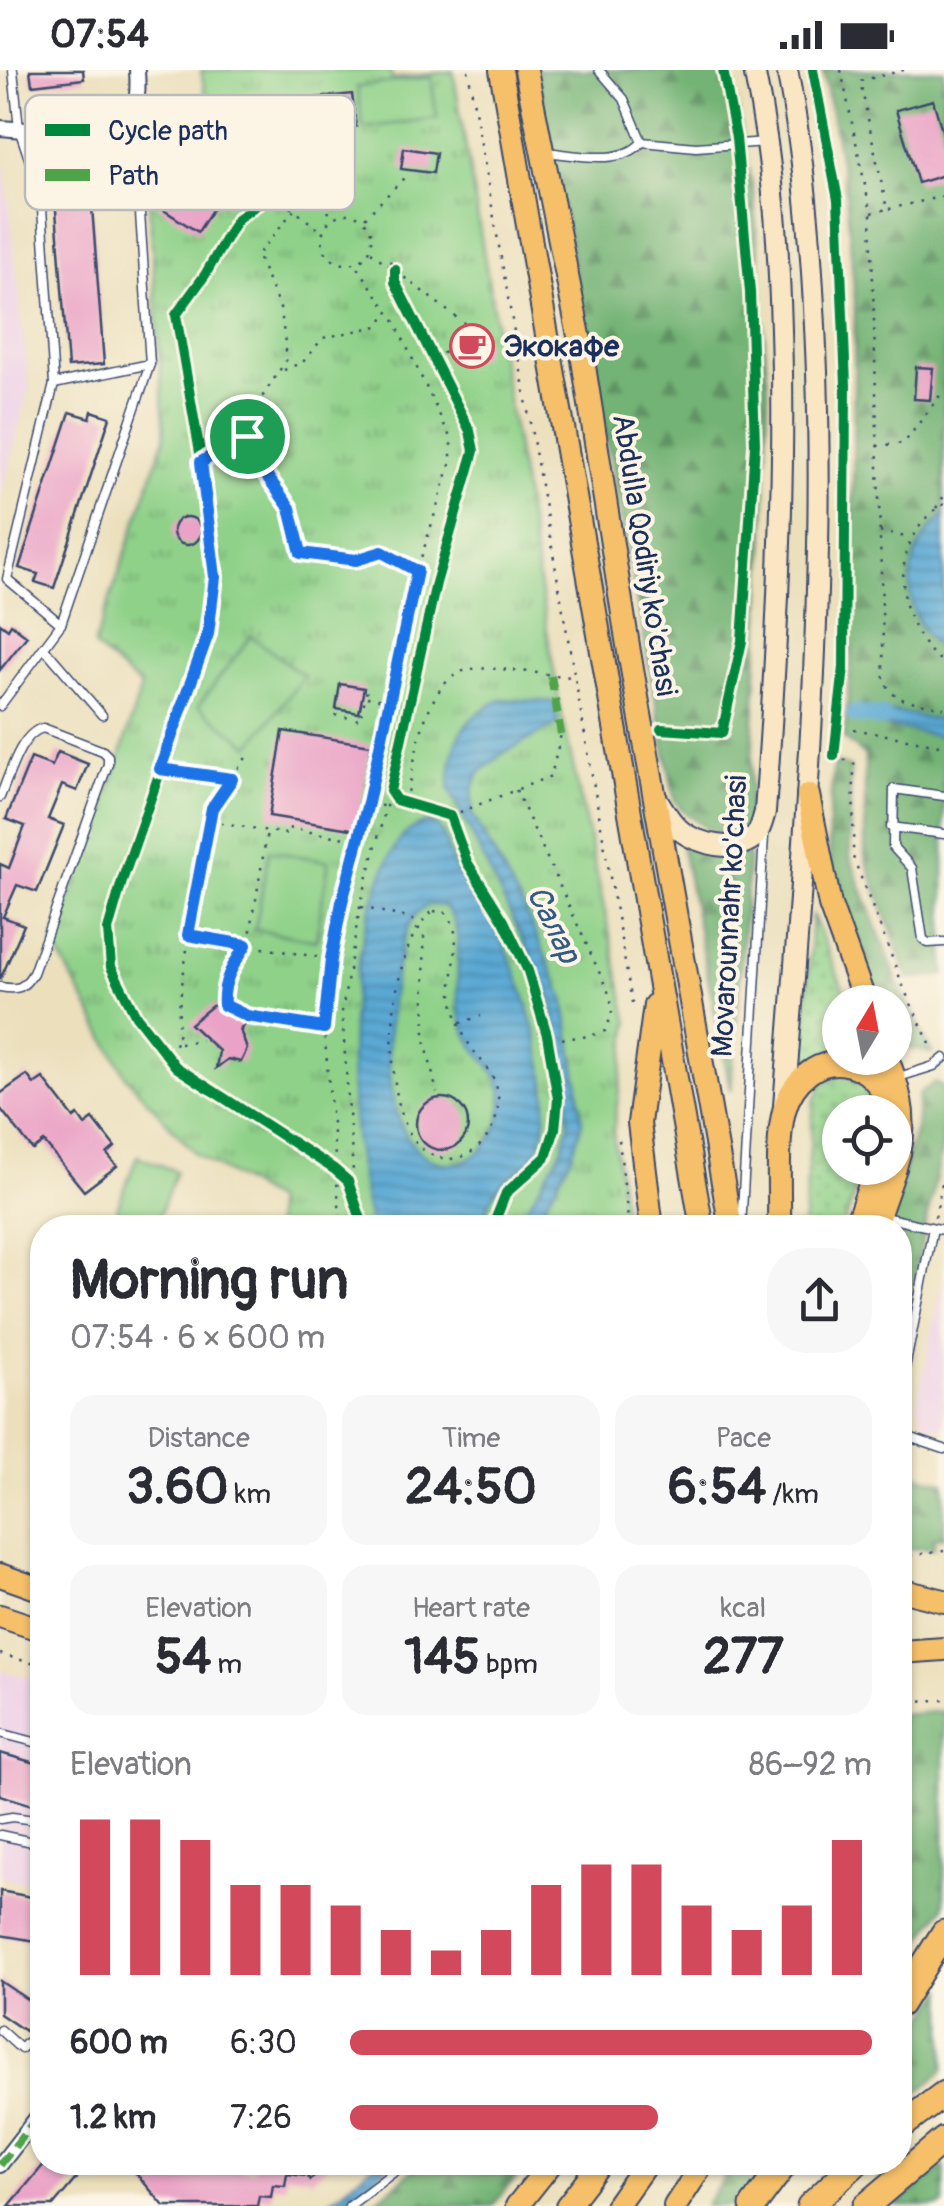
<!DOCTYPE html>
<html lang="en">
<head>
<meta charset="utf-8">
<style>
	:root { --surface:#fff; --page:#f7f7f7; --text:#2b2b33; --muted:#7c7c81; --accent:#d1495b }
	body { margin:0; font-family:Pangolin,sans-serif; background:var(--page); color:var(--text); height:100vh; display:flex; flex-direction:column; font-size:38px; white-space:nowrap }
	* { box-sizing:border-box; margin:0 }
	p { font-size:32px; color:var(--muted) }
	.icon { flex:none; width:55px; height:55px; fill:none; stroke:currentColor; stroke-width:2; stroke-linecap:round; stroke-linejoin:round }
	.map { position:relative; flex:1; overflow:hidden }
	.sheet { position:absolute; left:30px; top:1145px; width:882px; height:960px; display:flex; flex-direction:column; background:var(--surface); border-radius:40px; box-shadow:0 2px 8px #0004 }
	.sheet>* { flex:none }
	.needle { width:65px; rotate:10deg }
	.controls { position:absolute; left:822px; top:915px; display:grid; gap:20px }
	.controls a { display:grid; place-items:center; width:90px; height:90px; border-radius:50%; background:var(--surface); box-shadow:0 2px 8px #0004; font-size:50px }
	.pin { position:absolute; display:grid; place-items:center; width:85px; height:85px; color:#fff; margin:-42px; border:5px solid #fff; border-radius:50%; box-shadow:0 2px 10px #0007 }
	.round { display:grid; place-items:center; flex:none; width:105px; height:105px; border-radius:40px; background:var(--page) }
	.summary { display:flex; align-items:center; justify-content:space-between; height:170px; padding:0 40px }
	h1 { font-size:55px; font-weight:800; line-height:75px }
	.metrics { display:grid; grid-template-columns:repeat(3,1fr); gap:15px; height:170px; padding:10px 40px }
	.metrics div { display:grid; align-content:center; border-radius:25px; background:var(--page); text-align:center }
	.metrics b { font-size:50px; font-weight:800 }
	.metrics small { font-size:28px; font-weight:400 }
	.metrics p { font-size:28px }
	.chart { height:280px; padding:20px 40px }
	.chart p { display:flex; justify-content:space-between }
	.chart svg { width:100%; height:180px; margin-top:10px; stroke:var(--accent); stroke-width:6 }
	ul { padding:0 40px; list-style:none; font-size:32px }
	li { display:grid; grid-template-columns:160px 120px 1fr; align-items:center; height:75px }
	li i { height:25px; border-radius:12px; background:var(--accent) }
	.status { display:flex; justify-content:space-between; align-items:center; height:70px; padding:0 50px; background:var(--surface); direction:ltr }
	.status svg { height:28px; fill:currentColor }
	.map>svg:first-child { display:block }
	.built { fill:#edd0e8 }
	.grass { fill:url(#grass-dots); stroke:#558074; stroke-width:2.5 }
	.forest { fill:url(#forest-firs); stroke:#47716a; stroke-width:2.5 }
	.park { fill:url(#park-tufts); stroke:#558074; stroke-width:2.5 }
	.pitch { fill:#8fd189; stroke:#558074; stroke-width:2.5 }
	.water { fill:url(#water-rules); stroke:#3a6c99; stroke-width:2.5; fill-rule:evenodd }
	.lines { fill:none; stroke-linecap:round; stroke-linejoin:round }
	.canal { stroke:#5aa9d4; stroke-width:18 }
	.building { fill:#eaa3c6 }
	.lane-casing { stroke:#3a496c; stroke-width:11 }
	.street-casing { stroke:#3a496c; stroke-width:18 }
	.secondary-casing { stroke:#3a496c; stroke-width:24 }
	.primary-casing { stroke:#3a496c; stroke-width:26 }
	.highway-casing { stroke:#3a496c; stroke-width:29 }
	.path { stroke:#3a496c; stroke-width:2.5; stroke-dasharray:2.5 8; stroke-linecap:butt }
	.lane { stroke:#fff; stroke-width:8 }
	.street { stroke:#fff; stroke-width:14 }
	.secondary { stroke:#fbe6c4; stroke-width:20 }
	.primary { stroke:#f6c06b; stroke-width:22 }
	.highway { stroke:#f6c06b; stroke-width:25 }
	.quiet { stroke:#4fa44a; stroke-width:8; stroke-dasharray:15 8; stroke-linecap:butt }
	.cycleway-casing { stroke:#fcf5e5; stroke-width:16 }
	.cycleway { stroke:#00873e; stroke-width:10 }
	.route-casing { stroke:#fff; stroke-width:20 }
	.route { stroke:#1a73e8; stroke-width:12 }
	.labels { text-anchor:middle; stroke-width:8; stroke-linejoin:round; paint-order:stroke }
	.poi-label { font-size:30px; font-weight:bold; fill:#1b2f5e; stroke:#fcf5e5; text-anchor:start }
	.street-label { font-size:30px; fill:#1b2f5e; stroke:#fcf5e5 }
	.water-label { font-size:32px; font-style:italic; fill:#315a87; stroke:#fcf5e5 }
	.key { fill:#fcf5e5; stroke:#b8babc; stroke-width:2.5 }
	.key-label { font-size:28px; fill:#1b2f5e }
</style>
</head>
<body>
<div class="status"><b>07:54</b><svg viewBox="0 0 49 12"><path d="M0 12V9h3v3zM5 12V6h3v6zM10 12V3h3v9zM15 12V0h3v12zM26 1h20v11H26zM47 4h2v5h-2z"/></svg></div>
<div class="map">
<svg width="944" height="2136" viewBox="0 0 944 2136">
	<defs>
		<pattern id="grass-dots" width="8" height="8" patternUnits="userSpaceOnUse" patternTransform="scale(2.5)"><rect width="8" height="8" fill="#8fd189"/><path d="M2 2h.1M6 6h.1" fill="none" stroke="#74aa73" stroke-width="1.8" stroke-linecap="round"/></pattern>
		<pattern id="forest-firs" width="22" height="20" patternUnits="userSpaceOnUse" patternTransform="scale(2.5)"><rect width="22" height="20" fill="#73b375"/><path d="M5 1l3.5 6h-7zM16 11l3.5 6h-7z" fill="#5e9263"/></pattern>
		<pattern id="park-tufts" width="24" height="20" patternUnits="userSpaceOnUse" patternTransform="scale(2.5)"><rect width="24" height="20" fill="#8fd189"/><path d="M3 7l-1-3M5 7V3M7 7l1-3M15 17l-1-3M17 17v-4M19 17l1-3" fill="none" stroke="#74aa73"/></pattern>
		<pattern id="water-rules" width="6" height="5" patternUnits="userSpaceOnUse" patternTransform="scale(2.5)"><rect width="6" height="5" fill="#5aa9d4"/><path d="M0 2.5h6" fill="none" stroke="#4a8aaf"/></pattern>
	</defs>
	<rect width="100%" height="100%" fill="#fcf5e5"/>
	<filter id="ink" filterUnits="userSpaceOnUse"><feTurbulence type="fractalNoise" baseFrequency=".01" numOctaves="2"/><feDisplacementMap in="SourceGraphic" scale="20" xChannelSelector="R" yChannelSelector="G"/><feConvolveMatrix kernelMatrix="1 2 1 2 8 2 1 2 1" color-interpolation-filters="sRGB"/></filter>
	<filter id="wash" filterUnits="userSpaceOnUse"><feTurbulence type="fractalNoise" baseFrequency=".0048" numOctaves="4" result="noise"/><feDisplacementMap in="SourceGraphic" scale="40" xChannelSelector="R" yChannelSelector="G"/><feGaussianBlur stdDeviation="2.25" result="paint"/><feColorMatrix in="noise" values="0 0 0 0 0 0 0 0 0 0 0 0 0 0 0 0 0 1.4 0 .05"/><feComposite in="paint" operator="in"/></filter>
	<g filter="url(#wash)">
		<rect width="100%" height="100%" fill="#ebdfbc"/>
		<g class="built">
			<polygon points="0,95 5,96 29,318 0,430"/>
			<polygon points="944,1205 944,1359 925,1355 917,1335"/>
			<polygon points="0,1601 42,1610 42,1816 0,1806"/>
		</g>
		<g class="grass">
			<polygon points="812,844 849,932 840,932 840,981 804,992"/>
			<polygon points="841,1006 861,1011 871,1024 876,1042 840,1042 840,1098 863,1098 843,1157 803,1158 814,1031 823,1014"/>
		</g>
		<g class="forest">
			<path d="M537 0H730L754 128 768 319 764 478 748 758C723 776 693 751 675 732Z"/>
			<path d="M823 0H944V445C901 485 900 545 944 584V905L908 908 865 787V685L844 669 851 592 855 231 846 124Z"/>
			<path d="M834 693 850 697V787L897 911 932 983 897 976 895 932H879C861 887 839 842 831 793 826 760 831 726 834 693Z"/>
			<polygon points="679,764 719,783 749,784 731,1022"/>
			<polygon points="935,1012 944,1018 944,1070 900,1273 900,1158 886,1158 916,1059 919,1024"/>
			<polygon points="900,1401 944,1412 944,1467 934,1468 934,1478 900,1479"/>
			<polygon points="944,1641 944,1837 900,1900 900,1645"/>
			<polygon points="944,1920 944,2000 900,2038 900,1986"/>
			<polygon points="734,2092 765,2093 732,2136 705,2136"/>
			<polygon points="422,2093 422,2092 529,2093 492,2136 369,2136"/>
			<polygon points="944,2096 944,2133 940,2136 896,2136"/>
		</g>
		<polygon class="park" points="201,0 390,0 392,9 453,1 559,631 629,953 613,1062 626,1157 275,1157 273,1130 196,1084 127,1008 53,873 115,704 141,617 94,576 165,367 147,101 170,73 193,86 223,76 237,51 230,30 214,29 205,23"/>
		<g class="pitch">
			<polygon points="431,7 437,48 363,58 357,17"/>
			<polygon points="251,566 304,606 250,676 198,636"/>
			<polygon points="269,781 329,791 316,870 255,860"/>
			<polygon points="137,1086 176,1101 155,1157 110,1157"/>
		</g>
		<g class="water">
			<path d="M944 445V584C898 543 900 486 944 445Z"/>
			<path d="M503 629 554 632 558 654 502 684 479 703 472 721V743L527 845 564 927 578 1014 582 1053 572 1085 533 1157H515L561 1081 569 1054 558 969 552 930 449 718C452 673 459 648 503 629Z"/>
			<polygon points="861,636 944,651 944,667 862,652"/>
			<path d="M427 752C448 756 445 778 453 794 464 815 480 832 492 852 520 899 555 1003 544 1058 538 1093 523 1094 500 1116 490 1126 486 1145 480 1157H371C345 1053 341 909 381 808 391 783 399 760 427 752ZM430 835 444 836C476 869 438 930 476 979 486 992 496 1001 501 1017 511 1055 475 1108 432 1090 380 1067 385 954 395 907 400 884 405 843 430 835Z"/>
			<polygon points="377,2092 391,2093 340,2136 324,2136"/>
		</g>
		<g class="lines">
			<polyline class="canal" points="855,644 884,648"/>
		</g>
		<g id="blocks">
			<g class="building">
				<polygon points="30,0 83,0 84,9 32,15"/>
				<polygon points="352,24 356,57 291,65 287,31"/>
				<polygon points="933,30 944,67 944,105 918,113 896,40"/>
				<polygon points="404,78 436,83 433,103 401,99"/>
				<polygon points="180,104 200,116 216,109 227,116 198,162 159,137"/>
				<polygon points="91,124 104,294 68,297 55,127"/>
				<circle cx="472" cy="276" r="13"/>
				<polygon points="916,297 933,298 930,330 914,329"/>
				<polygon points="92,341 110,347 54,518 35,512 38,504 19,498 70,342 90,348"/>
				<circle cx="187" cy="461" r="14"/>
				<polygon points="0,553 8,559 11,554 27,566 0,600"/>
				<polygon points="340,614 364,618 359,643 336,639"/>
				<polygon points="283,661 371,675 357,760 269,746"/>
				<polygon points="58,682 88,694 77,721 62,715 48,749 64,755 37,822 17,815 3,847 24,855 0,910 0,794 9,798 25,756 6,749 31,688 52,696"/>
				<polygon points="224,935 240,941 247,951 240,960 247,979 241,992 228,989 216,998 219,981 190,954 212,936"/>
				<polygon points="27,1005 34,1014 43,1008 74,1048 78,1045 85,1055 93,1049 115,1077 107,1084 117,1096 84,1121 44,1072 33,1080 0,1038 0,1024"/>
				<circle cx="442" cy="1054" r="26"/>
				<polygon points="0,1683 42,1695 42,1738 0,1725"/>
				<polygon points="0,1821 42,1829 42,1872 0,1865"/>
				<polygon points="0,1911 40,1938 25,1961 0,1944"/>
				<polygon points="46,2092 90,2092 53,2136 9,2136"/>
				<polygon points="146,2092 222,2092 221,2095 253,2100 254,2092 333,2092 310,2110 307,2106 287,2104 285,2116 273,2115 271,2127 259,2126 257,2136 164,2136 135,2102"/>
			</g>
		</g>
	</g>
	<g filter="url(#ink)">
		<use href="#blocks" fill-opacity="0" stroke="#3a496c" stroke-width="2.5"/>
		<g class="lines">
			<g class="lane-casing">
				<g id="lane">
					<polyline points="13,0 19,59 41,124 54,314 7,509 61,554"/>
					<polyline points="642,72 696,77 767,72"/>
					<path d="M544 82C573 84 621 97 642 72L624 29 599 0"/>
					<polyline points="54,314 150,294"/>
					<polyline points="45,579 102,645"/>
					<polyline points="0,636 61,554 150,294 137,98 121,60"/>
					<polyline points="944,726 894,719 893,777 912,798 923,869 928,873 944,872"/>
					<path d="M0 727C9 707 20 663 43 658L103 681 108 686V694L33 903C23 919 18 920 0 917"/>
					<polyline points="891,757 944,764"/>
					<polyline points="899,1007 934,996 944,988"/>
					<polyline points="883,1147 944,1160"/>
					<polyline points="741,1158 764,766"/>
					<polyline points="900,1323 933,1158"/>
					<polyline points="900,1364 944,1379"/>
					<polyline points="0,1663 42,1674"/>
					<polyline points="0,1749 12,1747 42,1751"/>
					<polyline points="0,1765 42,1774"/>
					<polyline points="0,1960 21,1979 42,1957"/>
					<polyline points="349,2136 407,2092"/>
				</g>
			</g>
			<g class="street-casing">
				<g id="street">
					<path d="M0 58C23 60 47 61 70 63 124 67 141 58 137 0"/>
					<polyline points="0,2095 42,2041"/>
				</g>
			</g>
			<g class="secondary-casing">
				<g id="secondary">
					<path d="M655 726C663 738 669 751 680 760 696 774 740 785 756 765 761 759 763 749 765 742 776 595 784 449 782 302 780 197 776 102 754 0"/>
					<path d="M784 1036C803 792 825 547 817 302 813 200 807 100 787 0"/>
				</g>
			</g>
			<g class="primary-casing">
				<g id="primary">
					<polyline points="501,0 702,1158"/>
					<polyline points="526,0 580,271 629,582 731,1158"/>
					<polyline points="808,725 830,835 865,932"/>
					<path d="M887 988C902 1026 909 1057 895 1097"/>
					<polyline points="652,1158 639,1053 655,935"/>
					<path d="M779 1158C780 1124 776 1072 784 1041 792 1010 821 984 853 996 874 1003 885 1022 889 1042"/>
					<polyline points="855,1158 876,1098"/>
					<polyline points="874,1158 895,1098"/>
					<polyline points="0,1505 42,1520"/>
					<polyline points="900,1520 944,1531"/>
					<polyline points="0,1546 42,1560"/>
					<polyline points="900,1582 944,1579"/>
					<polyline points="517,2136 552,2092"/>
					<polyline points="567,2136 601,2092"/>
					<polyline points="616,2136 647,2092"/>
					<polyline points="675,2136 704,2092"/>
				</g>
			</g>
			<g class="highway-casing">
				<g id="highway">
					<polyline points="900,1934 944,1863"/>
					<polyline points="900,2057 944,2024"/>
					<polyline points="753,2136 786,2092"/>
					<polyline points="810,2136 857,2092"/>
					<polyline points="866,2136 944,2070"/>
				</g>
			</g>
			<g class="path">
				<polyline points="468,0 633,938"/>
				<polyline points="841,0 871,144 884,612 897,628 944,638"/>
				<polyline points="162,42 232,65"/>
				<polyline points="161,52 223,76"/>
				<polyline points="238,69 246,79 334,146"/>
				<polyline points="230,81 235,93 322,162"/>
				<path d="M189 104C224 103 242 82 271 67"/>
				<polyline points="273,123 295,117"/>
				<polyline points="889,139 944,126"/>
				<polyline points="294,140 257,185 281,241 287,289 257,335 247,366 254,388 290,438 301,483 355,490 382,482 416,501"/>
				<polyline points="872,143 887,139 860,11 904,0"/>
				<circle cx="347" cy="169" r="25"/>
				<polyline points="365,148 405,107"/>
				<polyline points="371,182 491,274"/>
				<polyline points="390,193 393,184"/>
				<polyline points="433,288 455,277 458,265 466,256"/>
				<polyline points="284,300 303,292 323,268 378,256 388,241"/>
				<polyline points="877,376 904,373 944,320"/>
				<polyline points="201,392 247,366"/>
				<path d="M944 434C886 467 893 557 944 593"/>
				<polyline points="936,438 944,426"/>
				<polyline points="880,462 911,468"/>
				<polyline points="367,627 389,631"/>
				<polyline points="335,645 360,650 367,620"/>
				<polyline points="854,659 944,676"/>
				<polyline points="834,686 854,693 853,787 905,921 932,978"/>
				<polyline points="160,699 232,709 212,738 189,865 179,937 178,972 163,981"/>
				<polyline points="232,707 248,685"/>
				<polyline points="516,720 611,928 612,945 605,961 590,966 548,970"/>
				<path d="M406 732C415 694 422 607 471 599 493 596 547 605 573 607"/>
				<polyline points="370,733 386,737"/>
				<polyline points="450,746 551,706 561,664"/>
				<polyline points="211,751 286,764 287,758 357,770"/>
				<polyline points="361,837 412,849 424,866 425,970 437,1023"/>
				<path d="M434 841 446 843C465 863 450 899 452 924 454 944 461 964 473 980 482 992 494 1004 497 1019 506 1060 466 1108 425 1081 376 1049 385 870 434 841Z"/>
				<polyline points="193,857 249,867"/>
				<polyline points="190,866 330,889"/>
				<polyline points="249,872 267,762"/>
				<path d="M246 877C233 896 223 911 224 935L247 946 249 951 239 963 248 977"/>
				<polyline points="248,945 324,958"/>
				<polyline points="460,953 481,946"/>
				<polyline points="180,973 201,970"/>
				<polyline points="619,1070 629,1158"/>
				<polyline points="355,1131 342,941 360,837 390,721"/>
				<polyline points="361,1147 361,1158"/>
				<polyline points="935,1147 944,1103"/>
				<polyline points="341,1158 324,958 331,889 342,831 369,733 417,501 451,392 451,369 394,250 355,193"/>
				<polyline points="900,1487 944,1481"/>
				<polyline points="0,1584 42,1596"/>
				<polyline points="900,1631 944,1630"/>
			</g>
			<use href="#lane" class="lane"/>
			<use href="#street" class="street"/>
			<use href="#secondary" class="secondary"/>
			<use href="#primary" class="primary"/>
			<use href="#highway" class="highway"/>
			<g class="quiet">
				<polyline points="551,606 561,664"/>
				<polyline points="0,2095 42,2041"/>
			</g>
			<g class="cycleway-casing">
				<g id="cycleway">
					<polyline points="813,0 838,130 846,315 844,597 834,686"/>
					<polyline points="272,124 237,149 205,205 176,245 204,406 215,507 208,564 123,808 108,860 111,897 136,946 176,997 334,1099 348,1111 364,1158"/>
					<polyline points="395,199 395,212 470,361 474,381 436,513 390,721 396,730 450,746 467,792 504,851 528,901 547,965 558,1029 555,1059 546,1087 506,1123 492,1158"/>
					<polyline points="661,659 722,663 742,571 755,374 750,222 736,68 723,0"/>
				</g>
			</g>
			<use href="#cycleway" class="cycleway"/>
		</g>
	</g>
	<g class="lines" filter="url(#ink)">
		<g class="route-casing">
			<path id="route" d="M247 366 254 388 290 438 301 483 356 490 382 482 417 501 368 733 342 832 331 889 324 958 247 946 224 935C222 911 233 895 246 875L188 865 212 738 232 709 160 699 208 564 215 507 201 392Z"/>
		</g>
		<use href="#route" class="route"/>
	</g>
	<defs>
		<g id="cafe-ring" transform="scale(2.25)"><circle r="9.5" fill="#fcf5e5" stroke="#d1495b" stroke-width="1.5"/><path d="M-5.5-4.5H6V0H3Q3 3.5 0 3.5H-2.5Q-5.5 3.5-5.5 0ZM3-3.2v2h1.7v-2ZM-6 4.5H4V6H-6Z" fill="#d1495b"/></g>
	</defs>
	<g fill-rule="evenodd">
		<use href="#cafe-ring" x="472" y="276"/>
	</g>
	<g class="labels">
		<g class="poi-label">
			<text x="504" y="286">Экокафе</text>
		</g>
		<g class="street-label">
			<text transform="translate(645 485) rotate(81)" y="10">Abdulla Qodiriy ko'chasi</text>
			<text transform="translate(729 846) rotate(-87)" y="10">Movarounnahr ko'chasi</text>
		</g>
		<g class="water-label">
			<text transform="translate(554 854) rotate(64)" y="11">Салар</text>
		</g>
	</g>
	<rect x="25" y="25" width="330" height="115" rx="15" class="key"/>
	<rect x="45" y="54" width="45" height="12" fill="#00873e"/>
	<rect x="45" y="99" width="45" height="12" fill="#4fa44a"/>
	<g class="key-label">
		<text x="108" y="70">Cycle path</text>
		<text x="108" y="115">Path</text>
	</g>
</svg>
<div class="controls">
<a><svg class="needle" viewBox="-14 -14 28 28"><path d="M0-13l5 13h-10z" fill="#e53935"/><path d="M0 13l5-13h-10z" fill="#7c7c81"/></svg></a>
<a><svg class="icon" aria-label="locate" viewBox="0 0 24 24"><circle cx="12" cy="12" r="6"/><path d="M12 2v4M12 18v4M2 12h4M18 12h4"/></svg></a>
</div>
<div class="pin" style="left:247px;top:366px;background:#1e9e55"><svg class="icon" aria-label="arrive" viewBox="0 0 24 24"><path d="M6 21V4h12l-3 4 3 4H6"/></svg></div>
<section class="sheet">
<div class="summary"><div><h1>Morning run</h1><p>07:54 · 6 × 600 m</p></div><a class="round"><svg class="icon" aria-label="share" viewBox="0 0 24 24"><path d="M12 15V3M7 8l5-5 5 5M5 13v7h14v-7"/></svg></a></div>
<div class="metrics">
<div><p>Distance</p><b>3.60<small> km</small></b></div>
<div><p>Time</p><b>24:50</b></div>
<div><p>Pace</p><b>6:54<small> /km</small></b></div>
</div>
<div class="metrics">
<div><p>Elevation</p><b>54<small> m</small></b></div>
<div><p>Heart rate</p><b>145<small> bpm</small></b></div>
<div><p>kcal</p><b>277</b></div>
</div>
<div class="chart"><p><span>Elevation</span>86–92 m</p>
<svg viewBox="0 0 160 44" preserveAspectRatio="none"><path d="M5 44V6M15 44V6M25 44V11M35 44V22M45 44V22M55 44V27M65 44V33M75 44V38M85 44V33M95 44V22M105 44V17M115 44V17M125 44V27M135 44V33M145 44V27M155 44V11"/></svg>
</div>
<ul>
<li><b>600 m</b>6:30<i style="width:100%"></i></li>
<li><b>1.2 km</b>7:26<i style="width:59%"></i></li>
</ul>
</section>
</div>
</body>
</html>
